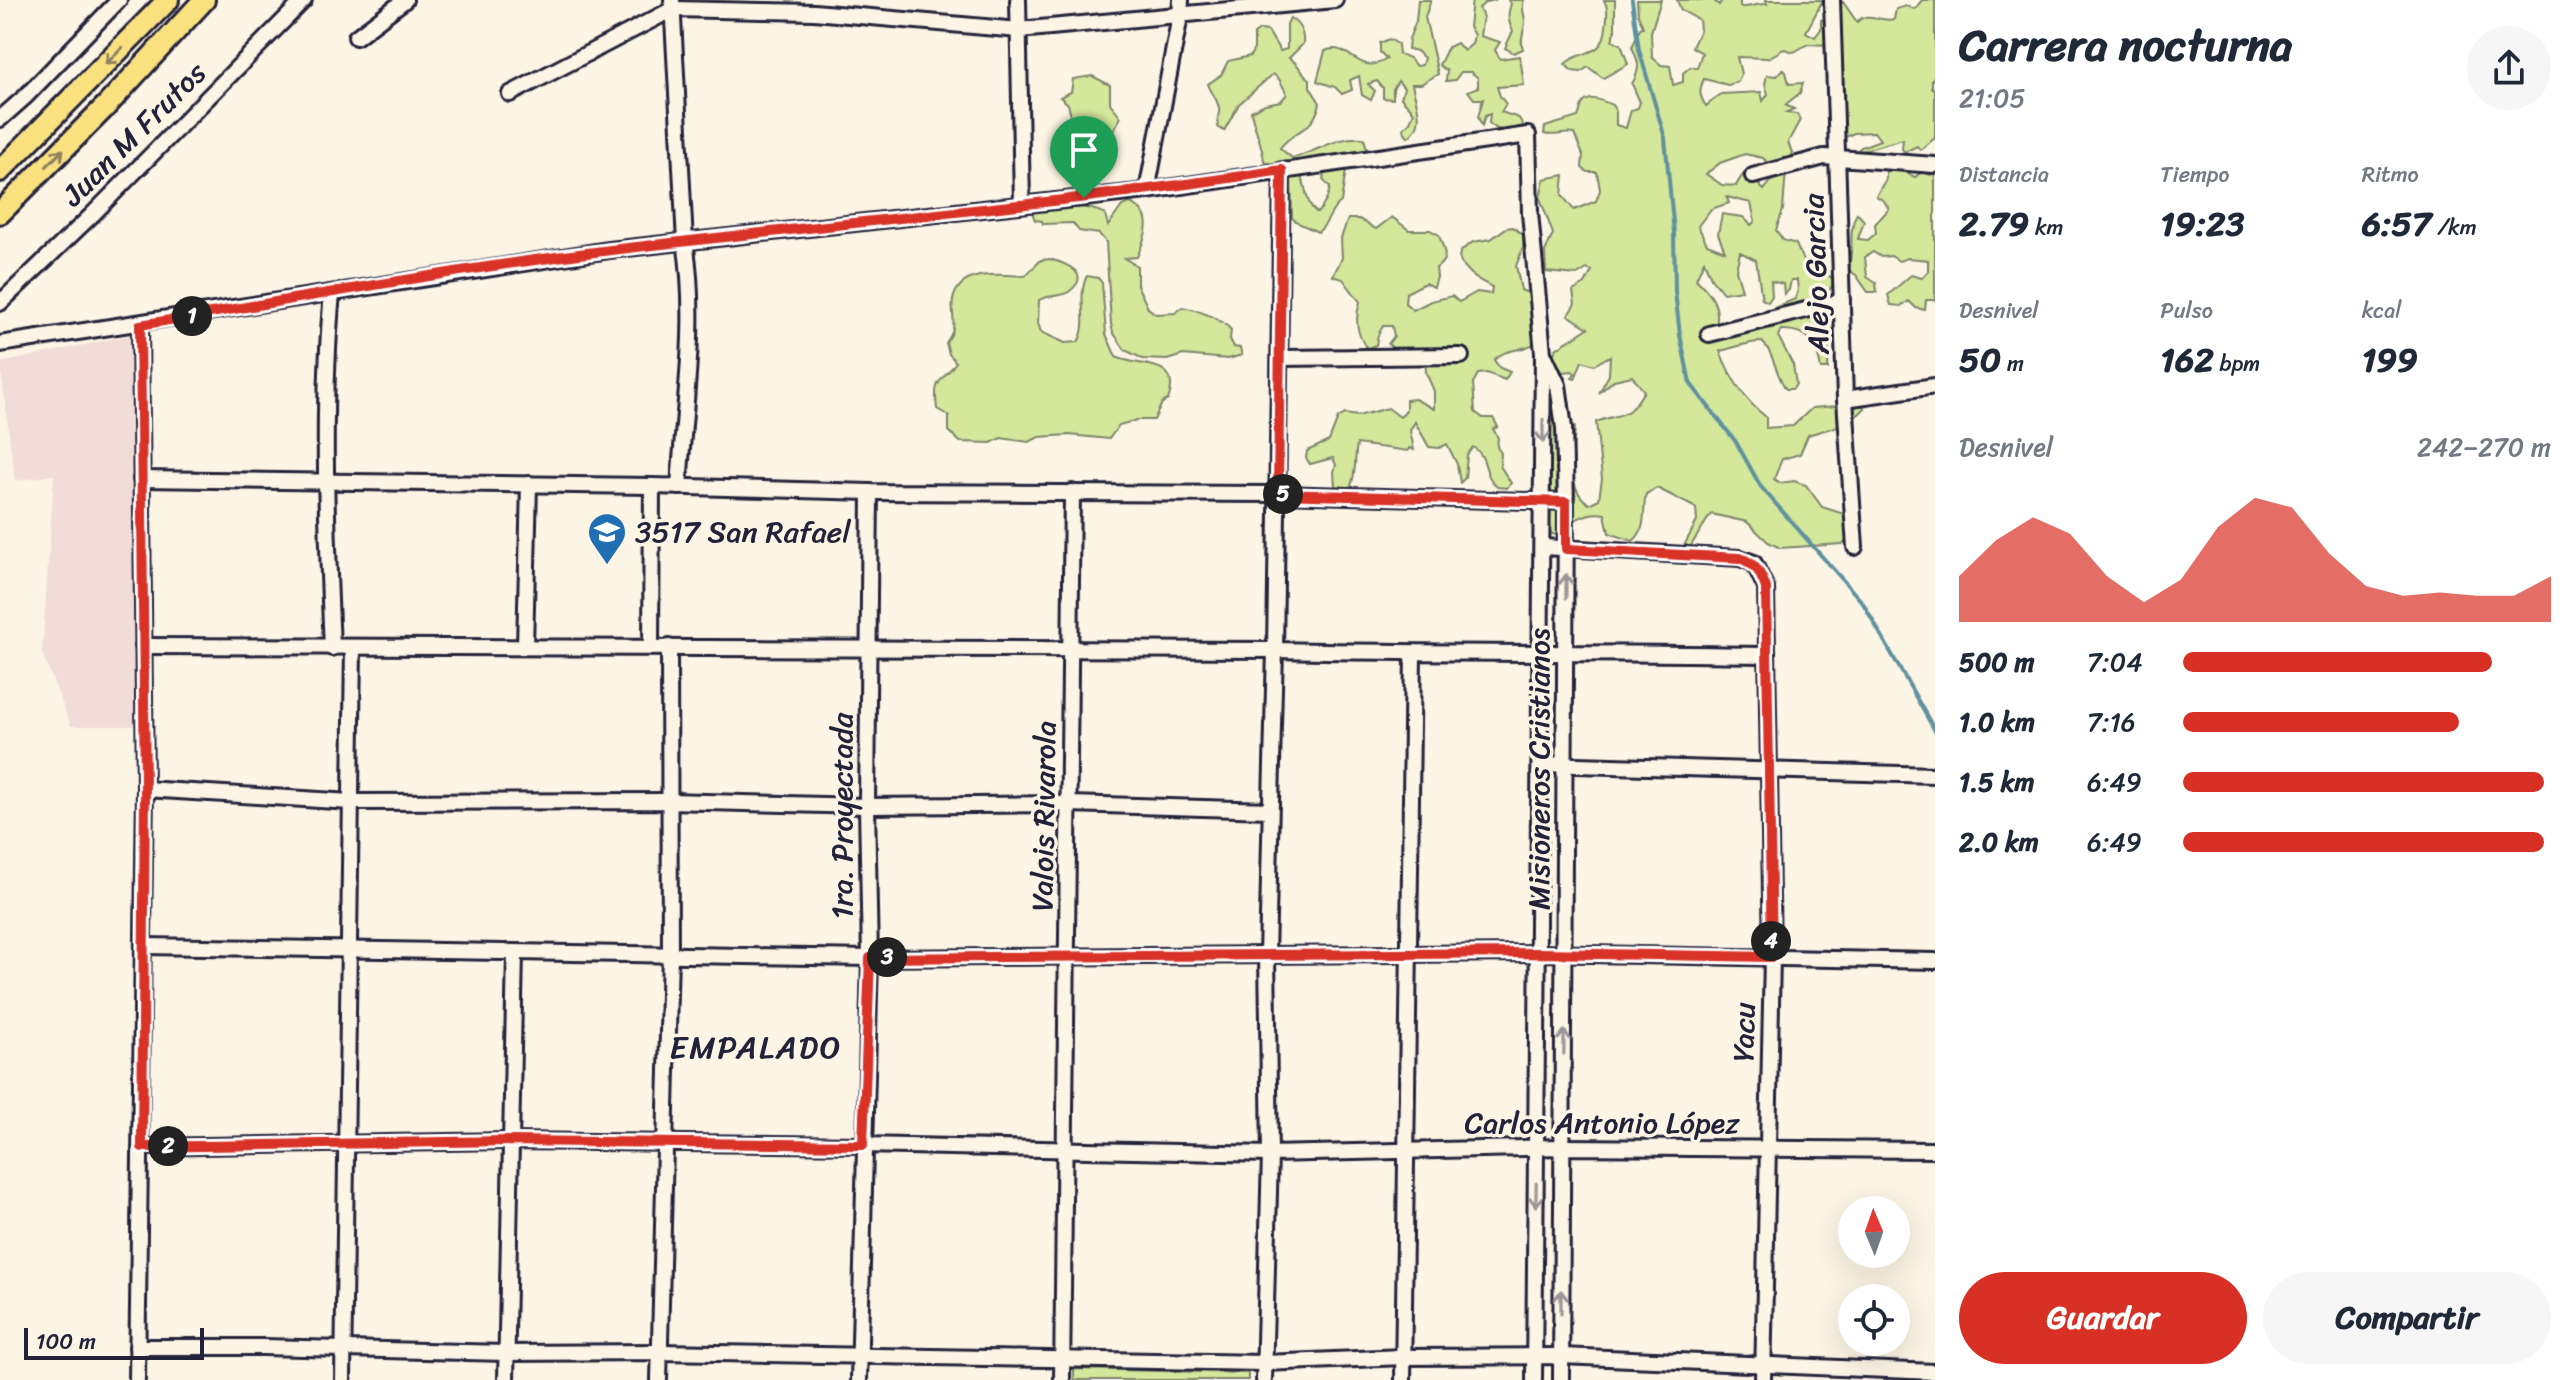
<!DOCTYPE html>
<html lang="es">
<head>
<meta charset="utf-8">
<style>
	:root { --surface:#fff; --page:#f6f6f7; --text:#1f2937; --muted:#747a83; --accent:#d93025 }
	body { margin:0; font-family:Sriracha,sans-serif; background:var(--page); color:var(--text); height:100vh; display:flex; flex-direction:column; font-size:30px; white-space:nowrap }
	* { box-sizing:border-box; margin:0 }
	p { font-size:26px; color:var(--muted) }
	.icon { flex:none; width:44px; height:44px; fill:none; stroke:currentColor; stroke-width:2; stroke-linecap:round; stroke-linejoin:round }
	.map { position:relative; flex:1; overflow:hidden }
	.side { display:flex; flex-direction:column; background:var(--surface); width:640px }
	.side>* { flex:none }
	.needle { width:52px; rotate:358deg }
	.buttons { position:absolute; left:1838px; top:1196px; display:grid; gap:16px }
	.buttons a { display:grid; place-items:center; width:72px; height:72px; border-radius:50%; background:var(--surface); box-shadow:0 8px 32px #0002; font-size:40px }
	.scale { position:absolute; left:24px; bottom:20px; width:180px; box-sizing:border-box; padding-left:8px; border:4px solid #22223b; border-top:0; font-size:22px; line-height:28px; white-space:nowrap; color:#22223b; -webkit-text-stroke:6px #fcf5e5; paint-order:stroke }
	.pin { position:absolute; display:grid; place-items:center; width:68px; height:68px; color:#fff; margin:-82px -34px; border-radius:50% 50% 50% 0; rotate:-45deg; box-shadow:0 0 8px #0007 }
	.pin .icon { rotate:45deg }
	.km { position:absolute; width:40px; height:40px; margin:-20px; border-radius:50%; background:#222; color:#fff; font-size:22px; line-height:40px; text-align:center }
	.round { display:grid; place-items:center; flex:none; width:84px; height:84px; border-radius:42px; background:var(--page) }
	.summary { display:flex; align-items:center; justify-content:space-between; height:136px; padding:0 24px }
	h1 { font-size:44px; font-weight:700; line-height:60px }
	.metrics { display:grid; grid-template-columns:repeat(3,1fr); gap:12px; height:136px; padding:8px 24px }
	.metrics div { display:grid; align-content:center }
	.metrics b { font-size:34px; font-weight:700 }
	.metrics small { font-size:22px; font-weight:400 }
	.metrics p { font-size:22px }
	.chart { height:224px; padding:16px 24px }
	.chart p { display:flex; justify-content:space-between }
	.chart svg { width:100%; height:144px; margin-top:8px; fill:var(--accent); opacity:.7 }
	.button { display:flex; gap:16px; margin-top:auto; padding:16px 24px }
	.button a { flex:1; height:92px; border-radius:48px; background:var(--accent); color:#fff; font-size:32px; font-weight:700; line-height:92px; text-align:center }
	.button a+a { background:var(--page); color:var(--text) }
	ul { padding:0 24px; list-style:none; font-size:26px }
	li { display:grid; grid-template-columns:128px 96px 1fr; align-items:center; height:60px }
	li i { height:20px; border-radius:10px; background:var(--accent) }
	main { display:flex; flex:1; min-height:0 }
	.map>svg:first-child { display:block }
	.built { fill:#f1dcd8 }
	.green { fill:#d4e79b; stroke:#7b846b; stroke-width:2; fill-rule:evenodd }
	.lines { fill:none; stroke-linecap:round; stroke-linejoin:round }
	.stream { stroke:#60919f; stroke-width:4 }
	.minor-casing { stroke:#22223b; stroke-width:20 }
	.highway-casing { stroke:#22223b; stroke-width:26 }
	.minor { stroke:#fcf5e5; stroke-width:14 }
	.highway { stroke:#fae180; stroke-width:20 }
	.oneway { stroke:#8e825e }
	.oneway2 { stroke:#9a9698 }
	.route-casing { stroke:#fff; stroke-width:16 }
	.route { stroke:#d93025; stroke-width:10 }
	.labels { text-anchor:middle; stroke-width:7; stroke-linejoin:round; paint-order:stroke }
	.street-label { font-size:30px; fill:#22223b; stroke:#fcf5e5 }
	.poi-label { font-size:30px; fill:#22223b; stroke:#fcf5e5; text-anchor:start }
	.neighbourhood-label { font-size:32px; letter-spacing:2px; fill:#22223b; stroke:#fcf5e5 }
</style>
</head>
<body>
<main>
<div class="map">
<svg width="1935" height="1380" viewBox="0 0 1935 1380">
	<rect width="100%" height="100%" fill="#fcf5e5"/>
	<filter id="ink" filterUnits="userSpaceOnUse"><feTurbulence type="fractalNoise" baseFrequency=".0125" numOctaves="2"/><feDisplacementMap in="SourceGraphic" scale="16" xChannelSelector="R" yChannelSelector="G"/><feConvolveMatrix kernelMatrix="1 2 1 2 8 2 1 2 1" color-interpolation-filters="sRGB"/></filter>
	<g filter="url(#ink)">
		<polygon class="built" points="135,334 137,726 71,726 42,653 54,475 15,481 0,363"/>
		<g class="green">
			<path d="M1418 0H1431L1425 17 1438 74 1421 84H1412C1416 104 1427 124 1408 137L1403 129 1410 122 1414 112 1401 98 1404 88 1398 81 1393 89V99L1383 98V88L1377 81 1368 84 1375 91 1371 100 1362 95 1359 76 1350 80 1352 90 1342 94 1335 87 1317 81 1325 51C1350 40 1357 78 1387 59L1380 52V43L1389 39 1398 44 1399 54 1409 58 1416 66 1422 65 1424 58 1417 51 1408 49 1409 39 1416 21Z"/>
			<polygon points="1472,0 1496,0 1486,2 1479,8 1483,17 1480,36 1500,42 1495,50 1500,59 1520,56 1524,85 1497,87 1500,96 1506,104 1501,112 1519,118 1524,127 1516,132 1497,129 1489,123 1490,114 1485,116 1482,126 1478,117 1483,99 1474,99 1468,91 1478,87 1478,78 1471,72 1461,72 1455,80 1446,81 1447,71 1439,65 1448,47 1457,43 1464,51 1472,44 1474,35 1469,27"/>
			<path d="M1508 0H1524C1521 8 1524 12 1525 21 1525 32 1519 38 1523 49L1514 53 1505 48 1513 31C1508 21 1507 15 1511 4Z"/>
			<path d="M1604 0H1615V32L1612 40 1621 44 1628 64 1603 78 1588 67 1581 72 1572 71 1565 64C1582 48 1603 59 1606 27 1607 17 1609 9 1604 0Z"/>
			<path d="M1637 0H1661L1651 32 1652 57 1661 65 1670 66 1673 85 1683 82V73L1690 67 1697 68 1702 53 1692 47 1700 30 1699 20 1681 10 1677 0H1713L1719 5 1722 0H1740V7C1750 8 1757 3 1767 4L1766 0H1823L1806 32 1815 37 1821 29V20L1831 19 1834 7 1843 2 1857 22C1868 10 1880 23 1894 19L1896 9 1906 6 1915 9 1922 0H1935V76L1932 79V88L1935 89V138L1920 150 1917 146 1905 152 1902 149 1903 139 1861 151 1858 161 1853 154 1861 147 1880 140 1874 132 1854 133 1846 137 1836 135 1828 45 1808 44 1794 52 1784 49 1768 58 1737 57 1741 74 1738 82 1728 85 1704 79C1699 90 1699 96 1706 106L1721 94 1761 92 1763 101 1768 94 1765 84 1767 75 1777 76 1783 69 1786 72 1789 84 1803 83 1800 93 1785 105 1794 109 1785 113 1797 114 1800 120 1788 142 1795 161 1786 170 1783 210 1776 230 1783 240 1796 244 1806 268 1824 273 1835 280C1822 310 1801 307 1773 312L1776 307 1795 299 1798 290 1797 280H1791L1789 290 1784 294 1783 284 1771 281 1772 296 1768 302 1762 299 1756 260 1740 252 1736 270 1742 290 1723 293 1711 278 1704 261 1696 279C1706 289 1716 299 1717 314 1718 324 1713 331 1717 341L1821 314 1841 313 1838 332 1829 342 1828 369H1821C1817 344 1808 329 1781 330L1778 336 1793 365 1796 384 1793 389H1786C1775 374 1774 352 1762 342 1746 342 1735 348 1720 351 1730 377 1744 400 1766 417V428L1793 426 1812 408 1860 404 1865 408C1845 429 1833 426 1808 435L1800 454 1782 459 1774 479 1780 483 1794 481 1806 485 1822 507 1847 515 1852 527 1847 540 1842 544 1780 548 1768 542 1747 522 1711 514 1690 547 1685 544 1697 521 1696 508 1657 488 1646 494C1642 510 1648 529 1633 541L1609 533 1605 514C1585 510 1570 523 1556 535L1550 533 1546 521 1544 425C1557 416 1563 418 1575 426 1574 451 1564 487 1589 504L1599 499 1602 479 1596 422C1623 412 1627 420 1644 391L1632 376 1614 380 1599 393 1609 375 1610 356 1594 365 1582 361 1575 379 1572 378 1575 373 1572 371 1553 373 1547 367 1556 349 1588 328 1568 315 1575 304 1573 291 1585 284 1592 271 1587 269 1577 275 1546 272 1545 252 1553 234 1540 198 1544 179 1564 175 1562 195 1574 210 1596 201 1600 190 1597 172H1588L1582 168 1583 155 1574 134C1564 132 1553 137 1544 134L1545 127 1578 117C1580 113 1580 109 1582 105 1588 93 1605 102 1612 105L1616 111V125L1626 128 1631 110 1638 108 1640 102 1632 84C1641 68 1639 62 1632 47L1640 28 1643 27 1638 14ZM1745 154 1763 158 1772 167V180L1764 190 1759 185 1758 172 1760 166C1748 167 1741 175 1736 186L1722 185 1706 174 1720 163ZM1727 197 1751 203 1755 221 1751 225 1743 217 1722 214 1718 234 1725 251 1707 244 1698 226 1711 209 1729 203Z"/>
			<path d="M1290 18C1300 24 1304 33 1303 44L1289 58C1299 63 1301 74 1310 79V87L1320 103C1313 133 1296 127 1280 148L1292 158C1318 152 1337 135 1364 138L1368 153 1308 163 1293 162 1278 167 1264 161C1262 142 1254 129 1251 111L1265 104 1281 101 1287 94 1279 79 1273 74 1239 104 1224 131 1218 127C1217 120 1220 115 1219 108 1217 98 1211 93 1208 84L1221 75 1228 61 1250 56 1254 49V34L1260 30 1268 31 1280 51 1287 49V24Z"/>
			<polygon points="1092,76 1110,85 1110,103 1121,117 1108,140 1096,150 1098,169 1104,174 1101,177 1097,178 1093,186 1082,186 1078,182 1079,169 1066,164 1061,158 1065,139 1075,133 1068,104 1060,97 1071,92 1073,79"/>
			<path d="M1896 168 1915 177 1923 171 1930 175 1935 173V300H1926L1925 310 1916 308 1909 301 1901 306 1891 305 1888 295 1911 275 1922 278 1928 271V260L1908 258 1899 261 1891 256 1881 257 1873 252 1865 257 1867 277 1876 283 1877 292H1868L1856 275 1848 270C1855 251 1847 230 1857 213L1864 221 1858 239 1868 240 1876 233 1875 224 1889 209 1884 201 1876 196 1886 179V169Z"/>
			<path d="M1325 170H1346L1341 202C1329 210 1330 223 1318 232L1300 224 1292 218 1291 178 1299 173C1308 186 1304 203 1317 213 1325 205 1328 198 1330 187L1323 180Z"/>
			<path d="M1130 203C1157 214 1145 238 1137 257L1124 258 1137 266V285L1148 308 1156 314 1175 313 1182 307C1196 309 1222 319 1231 330L1230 339 1234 347 1240 348 1242 355 1228 359 1183 355 1167 360 1143 359 1125 350 1113 332 1111 324 1106 242 1099 234 1079 231 1073 223 1043 224 1042 221 1035 220 1032 212C1053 208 1084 202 1105 214L1108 226 1122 206Z"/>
			<path d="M1392 217 1409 230H1430L1439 235C1443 250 1451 257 1436 268L1437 277 1434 287 1425 283 1406 293 1405 303 1413 310 1431 301 1452 296 1459 302 1477 292 1491 294 1492 287 1475 278 1461 263 1459 256 1462 250 1473 242 1491 239 1506 228 1513 227 1523 235V248L1516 266 1521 290 1528 293C1532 310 1531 327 1537 342 1523 352 1506 347 1494 360L1500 368 1510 372 1505 380 1487 373 1478 374 1473 383 1475 412 1483 418H1493L1498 427 1493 429 1498 438 1497 447 1501 453 1500 466 1511 483 1507 488 1497 487C1482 474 1489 457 1473 447L1467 455 1465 478 1460 483 1457 464 1447 444 1439 448 1429 447 1415 422 1410 430 1414 450 1409 448 1408 451 1357 444C1354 460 1357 473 1350 488L1335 486 1334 472 1336 465 1333 458 1310 464 1306 458 1307 451 1329 441 1338 418 1345 414 1358 416 1388 408 1400 417 1406 410V400L1415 399 1434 409V391L1426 373 1425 354 1395 350 1388 344 1394 336 1392 326H1383L1378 335 1376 345 1367 348C1356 335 1355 317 1360 302L1343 279 1333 276 1342 258 1341 238 1348 219H1359L1376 229Z"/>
			<path d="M1050 259C1064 263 1093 273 1070 291 1063 297 1048 295 1039 300L1038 323 1041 332 1065 343 1078 342C1090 323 1076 297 1087 276L1098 278 1102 283 1106 334 1116 357C1139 368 1183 358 1168 400L1162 403 1154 420H1137L1119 425 1109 439 1069 435 1039 437 1029 442 1001 438 991 443 960 442 949 431V416L937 409C933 377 940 385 956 362L949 354 946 343C948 339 951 336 952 332 956 323 951 310 953 300 960 268 1000 275 1025 276L1041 260Z"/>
			<polygon points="1074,1369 1248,1373 1248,1380 1074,1380"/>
		</g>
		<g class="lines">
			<polyline class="stream" points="1632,0 1639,50 1665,138 1674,233 1675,291 1680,335 1690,383 1736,442 1761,487 1863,603 1935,731"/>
			<g class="minor-casing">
				<g id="minor">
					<path d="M672 0 685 242C698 321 684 407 679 487"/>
					<polyline points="1018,0 1022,204"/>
					<polyline points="1832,0 1845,399 1855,547"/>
					<polyline points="356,37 405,0"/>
					<polyline points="510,94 673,9 814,12 1019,30 1335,0"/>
					<polyline points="0,119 26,96 119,0"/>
					<polyline points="1753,176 1824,157 1935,165"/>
					<polyline points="1147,191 1180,16 1181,0"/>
					<path d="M332 293C321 411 327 529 332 648"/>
					<polyline points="0,303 92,215 304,0"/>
					<polyline points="1709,334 1842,301"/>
					<polyline points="0,344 609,250 1147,191 1528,135 1530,213 1543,353 1534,1380"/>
					<polyline points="1545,357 1558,385 1564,428 1566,502 1561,1380"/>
					<polyline points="1280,358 1461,356"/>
					<polyline points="1845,399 1935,386"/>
					<polyline points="141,479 652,486 870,492 1278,494 1566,502"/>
					<polyline points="1543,547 1740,558 1754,563 1766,588 1772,957 1763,1380"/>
					<path d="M143 646 1275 650C1439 654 1602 652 1765 655"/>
					<polyline points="525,647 529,484"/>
					<polyline points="651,647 652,486"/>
					<polyline points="1541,764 1935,775"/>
					<polyline points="145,789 351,802 668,801 867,806 1069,804 1270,810"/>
					<polyline points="144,946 870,958 1539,953 1935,961"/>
					<polyline points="142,1147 509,1141 863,1145 1270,1154 1562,1147 1935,1150"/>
					<polyline points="137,1347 263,1347 506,1353 660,1352 1265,1363 1403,1357 1561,1356 1935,1372"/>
					<polyline points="137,1380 145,789 140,325"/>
					<polyline points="343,1380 353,648"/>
					<polyline points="506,1380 515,953"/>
					<polyline points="659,1380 670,954 669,647"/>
					<polyline points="859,1380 870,958 867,806 870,492"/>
					<polyline points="1062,1380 1072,492"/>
					<polyline points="1264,1380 1270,1154 1267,955 1275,650 1282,170"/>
					<polyline points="1403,1380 1413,653"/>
				</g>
			</g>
			<g class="highway-casing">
				<g id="highway">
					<polyline points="0,171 168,0"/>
					<polyline points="0,213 107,105 204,0"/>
				</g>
			</g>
			<use href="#minor" class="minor"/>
			<use href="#highway" class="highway"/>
		</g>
		<defs><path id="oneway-shaft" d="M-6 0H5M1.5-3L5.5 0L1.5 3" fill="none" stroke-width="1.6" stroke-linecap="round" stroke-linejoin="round" transform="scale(2)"/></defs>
		<g class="oneway">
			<use href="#oneway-shaft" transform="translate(114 56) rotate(135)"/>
			<use href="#oneway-shaft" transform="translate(55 158) rotate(-45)"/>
		</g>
		<g class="oneway2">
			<use href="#oneway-shaft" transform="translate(1543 431) rotate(90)"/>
			<use href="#oneway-shaft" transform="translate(1566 586) rotate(-90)"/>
			<use href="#oneway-shaft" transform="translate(1564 1042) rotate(-89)"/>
			<use href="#oneway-shaft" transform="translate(1536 1195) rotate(91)"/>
			<use href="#oneway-shaft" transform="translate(1561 1302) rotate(-90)"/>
		</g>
	</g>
	<g class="lines" filter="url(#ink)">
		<g class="route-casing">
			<path id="route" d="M1282 170 1278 494 1566 502V549L1740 558C1756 564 1760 572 1766 588L1772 957 1539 953 870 958 863 1145 509 1141 142 1147 145 789 140 325C297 299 454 269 611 250 835 223 1060 205 1282 170Z"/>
		</g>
		<use href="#route" class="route"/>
	</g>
	<defs>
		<g id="school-pin" transform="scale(2)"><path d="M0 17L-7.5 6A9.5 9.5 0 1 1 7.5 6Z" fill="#1f6fb2" stroke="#fcf5e5"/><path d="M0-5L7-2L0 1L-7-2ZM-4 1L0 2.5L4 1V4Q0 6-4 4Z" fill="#fff"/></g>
	</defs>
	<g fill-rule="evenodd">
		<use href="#school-pin" x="607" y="532"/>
	</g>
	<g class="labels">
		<g class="street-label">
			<text transform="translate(134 134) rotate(-45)" y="10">Juan M Frutos</text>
			<text transform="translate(1816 274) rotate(-92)" y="10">Alejo Garcia</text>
			<text transform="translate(1539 769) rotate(-90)" y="10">Misioneros Cristianos</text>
			<text transform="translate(842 816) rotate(-90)" y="10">1ra. Proyectada</text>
			<text transform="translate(1044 816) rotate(-89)" y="10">Valois Rivarola</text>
			<text transform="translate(1744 1032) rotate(-89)" y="10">Yacu</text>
			<text x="1602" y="1133">Carlos Antonio López</text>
		</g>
		<g class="poi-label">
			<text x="635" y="542">3517 San Rafael</text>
		</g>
		<g class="neighbourhood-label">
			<text x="756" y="1058">EMPALADO</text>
		</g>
	</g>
</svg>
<div class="buttons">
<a><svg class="needle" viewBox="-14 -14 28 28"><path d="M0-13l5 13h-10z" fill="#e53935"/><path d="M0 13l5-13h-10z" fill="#747a83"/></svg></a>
<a><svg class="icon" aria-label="locate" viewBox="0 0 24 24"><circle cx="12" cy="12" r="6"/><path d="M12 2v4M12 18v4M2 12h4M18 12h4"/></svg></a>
</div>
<div class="scale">100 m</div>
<div class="pin" style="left:1084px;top:198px;background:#1e9e55"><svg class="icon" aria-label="arrive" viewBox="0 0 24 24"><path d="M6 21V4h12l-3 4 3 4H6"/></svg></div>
<b class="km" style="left:192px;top:316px">1</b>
<b class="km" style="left:168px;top:1146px">2</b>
<b class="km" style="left:887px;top:957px">3</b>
<b class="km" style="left:1771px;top:941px">4</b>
<b class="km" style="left:1283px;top:494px">5</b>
</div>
<section class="side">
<div class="summary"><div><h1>Carrera nocturna</h1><p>21:05</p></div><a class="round"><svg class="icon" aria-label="share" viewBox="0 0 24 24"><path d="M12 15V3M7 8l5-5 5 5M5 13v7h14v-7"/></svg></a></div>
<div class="metrics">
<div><p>Distancia</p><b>2.79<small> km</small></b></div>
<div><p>Tiempo</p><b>19:23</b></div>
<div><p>Ritmo</p><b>6:57<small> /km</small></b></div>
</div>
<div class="metrics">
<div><p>Desnivel</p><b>50<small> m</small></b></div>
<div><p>Pulso</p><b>162<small> bpm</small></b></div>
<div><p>kcal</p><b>199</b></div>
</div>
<div class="chart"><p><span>Desnivel</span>242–270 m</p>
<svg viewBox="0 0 160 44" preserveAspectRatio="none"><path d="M0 44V30L10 19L20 12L30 17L40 30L50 38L60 31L70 15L80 6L90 9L100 23L110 33L120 36L130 35L140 36L150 36L160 30V44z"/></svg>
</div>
<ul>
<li><b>500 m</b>7:04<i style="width:84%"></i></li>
<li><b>1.0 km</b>7:16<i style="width:75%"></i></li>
<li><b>1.5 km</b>6:49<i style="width:98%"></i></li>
<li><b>2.0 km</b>6:49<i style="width:98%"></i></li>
</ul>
<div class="button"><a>Guardar</a><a>Compartir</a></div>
</section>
</main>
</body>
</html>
